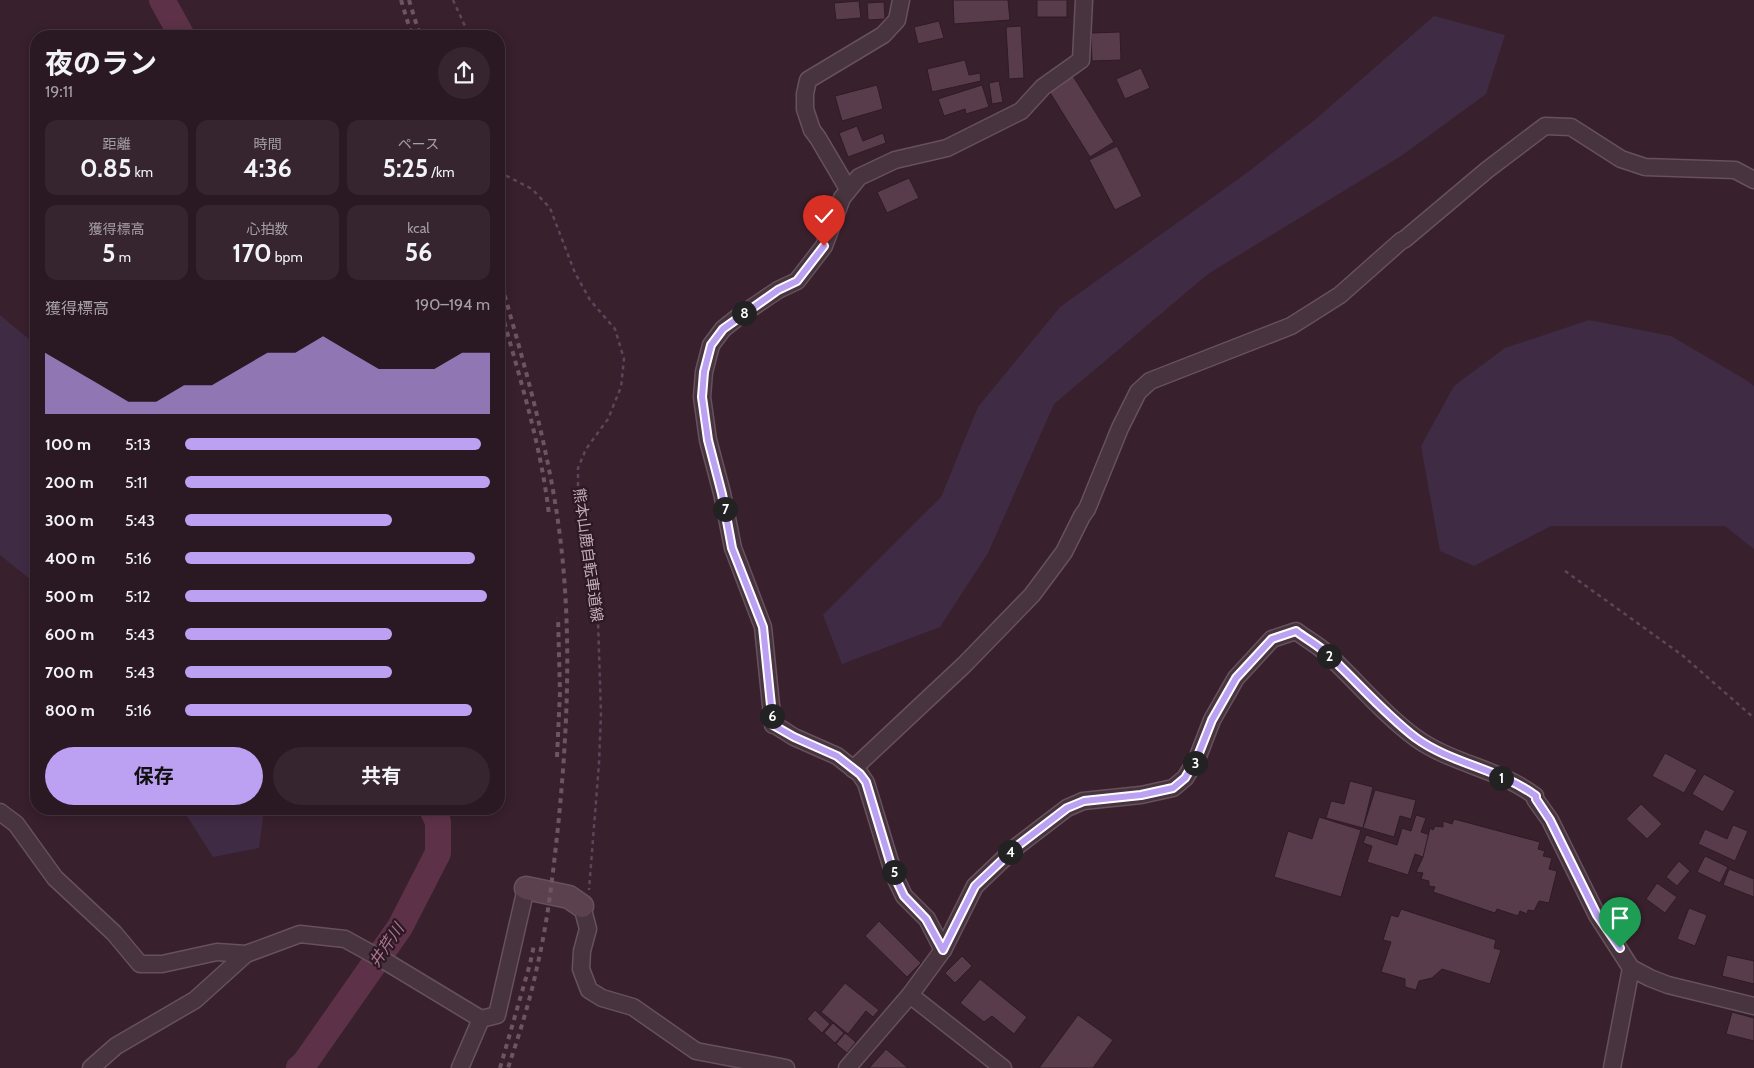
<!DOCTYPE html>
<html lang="ja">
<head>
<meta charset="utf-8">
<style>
	:root { --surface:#2a1822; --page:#36252f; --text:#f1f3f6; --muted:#a5a0a5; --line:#463740; --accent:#bca0f2 }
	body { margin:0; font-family:Cabin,"Noto Sans JP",sans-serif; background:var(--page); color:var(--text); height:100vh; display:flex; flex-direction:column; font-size:19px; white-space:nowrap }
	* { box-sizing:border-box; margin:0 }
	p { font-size:16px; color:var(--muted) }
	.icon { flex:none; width:28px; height:28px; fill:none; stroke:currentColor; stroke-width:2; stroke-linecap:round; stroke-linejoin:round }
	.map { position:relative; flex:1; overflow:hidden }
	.sheet { position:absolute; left:30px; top:30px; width:475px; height:785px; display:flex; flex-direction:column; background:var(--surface); border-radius:20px; box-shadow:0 2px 12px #0003,0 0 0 1px var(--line) }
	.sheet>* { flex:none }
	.pin { position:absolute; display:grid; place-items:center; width:42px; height:42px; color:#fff; margin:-51px -21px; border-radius:50% 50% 50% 0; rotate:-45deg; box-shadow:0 0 5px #0007 }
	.pin .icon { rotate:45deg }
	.km { position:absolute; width:25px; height:25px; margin:-12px; border-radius:50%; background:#222; color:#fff; font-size:14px; line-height:25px; text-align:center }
	.round { display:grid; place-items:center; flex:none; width:52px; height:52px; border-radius:26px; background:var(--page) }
	.overview { display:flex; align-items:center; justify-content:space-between; height:85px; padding:0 15px }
	h1 { font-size:28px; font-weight:700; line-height:38px }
	.stats { display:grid; grid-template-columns:repeat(3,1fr); gap:8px; height:85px; padding:5px 15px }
	.stats div { display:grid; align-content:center; border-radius:12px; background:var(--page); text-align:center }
	.stats b { font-size:25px; font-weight:700 }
	.stats small { font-size:14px; font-weight:400 }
	.stats p { font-size:14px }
	.chart { height:140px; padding:10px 15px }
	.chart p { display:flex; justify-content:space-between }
	.chart svg { width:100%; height:90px; margin-top:5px; fill:var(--accent); opacity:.7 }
	.primary-button { display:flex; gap:10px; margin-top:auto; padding:10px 15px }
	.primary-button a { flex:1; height:58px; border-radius:30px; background:var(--accent); color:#111; font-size:20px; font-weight:700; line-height:58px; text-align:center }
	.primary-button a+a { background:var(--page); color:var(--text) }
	ul { padding:0 15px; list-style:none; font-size:16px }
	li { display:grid; grid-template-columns:80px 60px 1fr; align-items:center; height:38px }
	li i { height:12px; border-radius:6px; background:var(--accent) }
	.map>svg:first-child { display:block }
	.green { fill:#402b45 }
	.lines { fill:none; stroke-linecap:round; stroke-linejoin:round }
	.river { stroke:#5d3248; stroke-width:26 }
	.building { fill:#583c4b; stroke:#2f1b25 }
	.street-casing { stroke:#66515c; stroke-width:19 }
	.secondary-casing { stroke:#66515c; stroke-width:25 }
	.path { stroke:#5d465b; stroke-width:2.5; stroke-dasharray:4 4; stroke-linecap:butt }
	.street { stroke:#48343e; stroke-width:16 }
	.secondary { stroke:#5b414e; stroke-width:22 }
	.rail { stroke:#6f5563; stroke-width:4; stroke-dasharray:5 5; stroke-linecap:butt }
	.route-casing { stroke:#fff; stroke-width:10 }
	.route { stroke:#bca0f2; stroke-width:6 }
	.labels { text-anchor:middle; stroke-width:4.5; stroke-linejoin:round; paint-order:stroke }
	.street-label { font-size:15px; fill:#c5aeb9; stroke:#2d1923 }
	.water-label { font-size:16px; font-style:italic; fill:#ae7593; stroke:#2d1923 }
</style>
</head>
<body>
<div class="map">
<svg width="1754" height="1068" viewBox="0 0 1754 1068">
	<rect width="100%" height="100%" fill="#38202d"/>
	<g class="green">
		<polygon points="1434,16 1505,35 1486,94 1401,156 1208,274 1054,404 988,553 940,627 842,664 823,615 941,497 978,407 1060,307 1248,172 1317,118"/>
		<polygon points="0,315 36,345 36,584 0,555"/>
		<polygon points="1589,320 1671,336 1746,380 1754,386 1754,549 1725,526 1551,526 1474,566 1440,551 1421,446 1454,386 1505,348"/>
		<polygon points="188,809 264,809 259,848 213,857 187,816"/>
	</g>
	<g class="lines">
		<g class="river">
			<polyline points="162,0 182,36"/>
			<polyline points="299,1068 304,1064 400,927 438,853 438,822 432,809"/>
		</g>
	</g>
	<g class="building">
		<polygon points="953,0 1008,0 1010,20 954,24"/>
		<rect x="1037" y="0" width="30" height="17"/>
		<polygon points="859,1 861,18 836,20 834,3"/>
		<polygon points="884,2 885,19 868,20 867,3"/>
		<polygon points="939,21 944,38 918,44 914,27"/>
		<polygon points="1021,26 1024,78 1009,79 1006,27"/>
		<polygon points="1120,32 1121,60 1092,61 1091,33"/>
		<polygon points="965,60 969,75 980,73 981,81 932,92 927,69"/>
		<polygon points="1141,68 1150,88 1125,99 1116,79"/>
		<polygon points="1073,76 1114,142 1090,157 1049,91"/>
		<polygon points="999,81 1003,102 992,104 989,83"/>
		<polygon points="877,85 883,109 842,121 835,96"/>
		<polygon points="982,85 989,107 966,114 965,109 944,116 938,99"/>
		<polygon points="857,126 863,141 883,133 886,143 848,157 839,133"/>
		<polygon points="1117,146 1142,196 1115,210 1089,160"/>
		<polygon points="909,178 919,198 887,213 877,192"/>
		<polygon points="1665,753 1697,770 1684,793 1652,776"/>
		<polygon points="1704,774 1735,791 1723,812 1692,794"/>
		<polygon points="1350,781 1373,787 1363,828 1326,818 1331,801 1344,804"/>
		<polygon points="1375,790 1416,800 1411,819 1400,816 1394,837 1363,828"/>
		<polygon points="1641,804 1662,824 1647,839 1626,819"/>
		<polygon points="1416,815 1426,818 1421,832 1430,835 1423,857 1415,854 1408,875 1367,862 1372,846 1363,843 1366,835 1397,845 1402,828 1411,831"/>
		<polygon points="1319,817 1361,830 1341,897 1274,877 1288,831 1312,839"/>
		<polygon points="1454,819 1540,842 1538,849 1545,851 1543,856 1552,858 1549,869 1557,871 1549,903 1539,901 1534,911 1528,910 1527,914 1520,911 1518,916 1497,909 1495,913 1433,892 1435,887 1429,886 1429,881 1421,879 1423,873 1416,872 1423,857 1430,828 1433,830 1435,826 1443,827 1443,821 1452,824"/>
		<polygon points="1733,825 1748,831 1735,861 1698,844 1705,829 1727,839"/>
		<polygon points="1705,856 1728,867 1720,883 1697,872"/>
		<polygon points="1679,861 1690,871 1677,886 1666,877"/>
		<polygon points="1729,869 1754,879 1754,897 1723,885"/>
		<polygon points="1657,883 1677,897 1665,913 1646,899"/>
		<polygon points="1689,908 1707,915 1695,946 1677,939"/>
		<polygon points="1401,909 1496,940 1494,948 1501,950 1490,984 1442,969 1432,978 1419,981 1416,990 1405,987 1405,979 1381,972 1391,942 1383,940 1391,915 1398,917"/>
		<polygon points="879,921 921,963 907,977 865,936"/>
		<polygon points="1727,955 1754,961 1754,984 1722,976"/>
		<polygon points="962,956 972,966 955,983 945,973"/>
		<polygon points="980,979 1027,1017 1014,1034 992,1016 984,1022 960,1003"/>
		<polygon points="845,983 879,1010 873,1017 866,1011 848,1034 821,1012"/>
		<polygon points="815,1010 830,1024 822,1033 807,1019"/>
		<polygon points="1732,1012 1754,1018 1754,1041 1726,1034"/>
		<polygon points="1078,1015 1113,1040 1093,1068 1039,1068"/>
		<polygon points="833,1023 844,1033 835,1043 824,1033"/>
		<polygon points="845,1033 856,1042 847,1053 836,1044"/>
		<polygon points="886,1049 908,1068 869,1068"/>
	</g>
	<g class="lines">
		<g class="street-casing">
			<g id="street">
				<polyline points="848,189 818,138 812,130 805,109 805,94 808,80 883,35 897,20 901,0"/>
				<polyline points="853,769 964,665 1032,595 1064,552 1082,516 1087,509 1120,428 1138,392 1150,381 1291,326 1340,295 1401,241 1405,239 1487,170 1545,126 1571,127 1621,159 1645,167 1735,170 1754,180"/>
				<polyline points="0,812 16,824 55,878 114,933 140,964 162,964 217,952 246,954"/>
				<polyline points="582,906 588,929 582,951 581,969 589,990 602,998 633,1007 696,1051 786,1068"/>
				<polyline points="943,950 927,919 904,896 894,875 866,783 860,774 837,756 794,737 775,725 773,725 763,627 733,548 722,493 708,440 702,397 704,372 711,345 723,329 738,317 778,290 797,281 824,246 842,198 859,177 895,160 947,148 1021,111 1043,87 1081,60 1084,0"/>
				<polyline points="910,995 1003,1068"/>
				<polyline points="91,1068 116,1046 195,1000 246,954 300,934 345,939 385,961 481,1019"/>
				<polyline points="460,1068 481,1019 497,1015 526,888"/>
				<path d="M847 1068 910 995 943 950 975 886 1016 847 1067 808 1083 801 1141 795 1173 788 1185 778 1197 759 1212 720 1236 678 1272 639 1296 631C1305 638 1316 644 1324 651 1355 679 1382 713 1416 738 1452 764 1500 769 1535 796V799L1550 820 1597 915 1631 968 1650 978 1668 985 1754 1006"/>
				<polyline points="1612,1068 1631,968"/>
			</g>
		</g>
		<g class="secondary-casing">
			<polyline id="secondary" points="526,888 569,897 582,906"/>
		</g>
		<g class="path">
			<polyline points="453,0 465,26 467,36"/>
			<polyline points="499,172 532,189 550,208 575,273 590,300 615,329 624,359 621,387 608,419 586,449 578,468 578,493 598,621 601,713 599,763 589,890"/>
			<polyline points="1565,571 1682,655 1754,718"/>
		</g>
		<use href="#street" class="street"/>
		<use href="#secondary" class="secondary"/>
		<g class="rail">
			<polyline points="401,0 412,36"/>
			<polyline points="409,0 420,36"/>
			<path d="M499 276C520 349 541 421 554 496 573 605 569 717 558 827 553 873 548 921 537 967 530 1001 519 1035 508 1068"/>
			<path d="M499 303C518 373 541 443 549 515"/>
			<polyline points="557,757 560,692 558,617"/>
			<polyline points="500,1068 530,964 534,945"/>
		</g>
	</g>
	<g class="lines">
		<g class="route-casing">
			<path id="route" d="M824 246 797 281 778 290 723 329 711 345 704 372 702 397 708 440 722 494 732 548 763 627 773 725 794 737 837 756 860 774 866 782 894 875 904 896 926 919 943 950 975 886 1016 847 1067 808 1084 801 1141 795 1173 788 1185 778 1197 758 1212 720 1236 678 1272 639 1296 631C1305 638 1316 644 1324 651 1355 679 1382 712 1416 738 1452 764 1500 769 1536 796V799L1550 820 1597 915 1620 948"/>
		</g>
		<use href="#route" class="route"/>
	</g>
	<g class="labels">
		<g class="street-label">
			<text transform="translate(588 555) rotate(82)" y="5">熊本山鹿自転車道線</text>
		</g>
		<g class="water-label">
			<text transform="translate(386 945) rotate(-56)" y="6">井芹川</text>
		</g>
	</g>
</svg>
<div class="pin" style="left:1620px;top:948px;background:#1e9e55"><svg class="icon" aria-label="arrive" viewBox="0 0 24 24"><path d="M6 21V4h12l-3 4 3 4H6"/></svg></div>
<div class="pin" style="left:824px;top:246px;background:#d93025"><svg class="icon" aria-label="check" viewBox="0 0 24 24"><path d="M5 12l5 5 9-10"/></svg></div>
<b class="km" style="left:1501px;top:778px">1</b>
<b class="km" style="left:1329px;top:656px">2</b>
<b class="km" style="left:1195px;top:763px">3</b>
<b class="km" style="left:1010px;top:852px">4</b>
<b class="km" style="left:894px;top:872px">5</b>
<b class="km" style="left:772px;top:716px">6</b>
<b class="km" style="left:725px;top:509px">7</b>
<b class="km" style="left:744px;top:313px">8</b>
<section class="sheet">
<div class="overview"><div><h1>夜のラン</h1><p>19:11</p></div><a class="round"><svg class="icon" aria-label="share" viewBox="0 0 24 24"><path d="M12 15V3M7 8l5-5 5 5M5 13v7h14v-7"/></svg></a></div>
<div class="stats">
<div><p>距離</p><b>0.85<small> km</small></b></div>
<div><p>時間</p><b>4:36</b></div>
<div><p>ペース</p><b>5:25<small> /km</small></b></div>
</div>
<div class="stats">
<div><p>獲得標高</p><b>5<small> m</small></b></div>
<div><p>心拍数</p><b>170<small> bpm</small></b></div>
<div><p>kcal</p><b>56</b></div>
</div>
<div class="chart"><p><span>獲得標高</span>190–194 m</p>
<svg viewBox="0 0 160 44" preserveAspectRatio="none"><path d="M0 44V14L10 22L20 30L30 38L40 38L50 30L60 30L70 22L80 14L90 14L100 6L110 14L120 22L130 22L140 22L150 14L160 14V44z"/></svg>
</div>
<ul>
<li><b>100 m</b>5:13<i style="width:97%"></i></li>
<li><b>200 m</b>5:11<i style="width:100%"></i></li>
<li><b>300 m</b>5:43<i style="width:68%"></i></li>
<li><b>400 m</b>5:16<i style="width:95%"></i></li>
<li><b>500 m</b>5:12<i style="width:99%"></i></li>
<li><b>600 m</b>5:43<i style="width:68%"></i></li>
<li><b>700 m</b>5:43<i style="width:68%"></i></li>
<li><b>800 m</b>5:16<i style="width:94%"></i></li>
</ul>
<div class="primary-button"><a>保存</a><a>共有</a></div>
</section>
</div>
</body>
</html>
